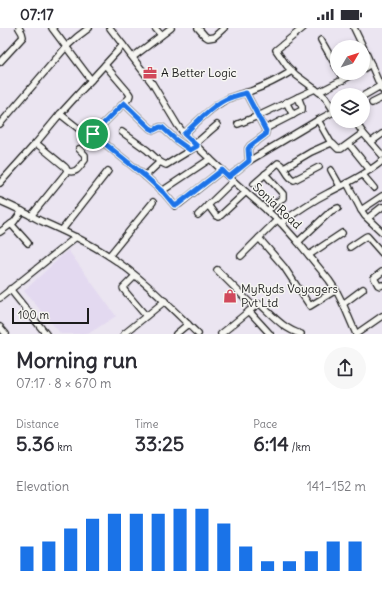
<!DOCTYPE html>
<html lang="en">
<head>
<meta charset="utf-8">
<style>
	:root { --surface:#fff; --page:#f7f7f7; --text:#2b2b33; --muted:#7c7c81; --accent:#1a73e8 }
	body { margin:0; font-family:Delius,sans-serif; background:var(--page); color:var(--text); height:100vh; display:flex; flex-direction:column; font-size:15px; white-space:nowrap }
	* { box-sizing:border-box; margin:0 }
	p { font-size:13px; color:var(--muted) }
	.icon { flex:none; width:22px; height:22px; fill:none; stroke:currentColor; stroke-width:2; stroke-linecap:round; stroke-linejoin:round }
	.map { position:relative; height:306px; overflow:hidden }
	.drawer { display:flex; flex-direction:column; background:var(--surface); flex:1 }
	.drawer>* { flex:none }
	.needle { width:26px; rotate:51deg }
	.buttons { position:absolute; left:330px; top:12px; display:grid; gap:8px }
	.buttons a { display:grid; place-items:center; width:40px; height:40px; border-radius:50%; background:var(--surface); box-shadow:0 2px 6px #0003; font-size:20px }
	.scale { position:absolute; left:12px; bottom:10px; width:77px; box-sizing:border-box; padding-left:4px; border:2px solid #1c1c1c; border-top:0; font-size:11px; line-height:14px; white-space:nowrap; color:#1c1c1c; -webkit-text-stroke:3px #f6f6f2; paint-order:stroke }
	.pin { position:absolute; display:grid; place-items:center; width:34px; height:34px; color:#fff; margin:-17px; border:2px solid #fff; border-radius:50%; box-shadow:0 1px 4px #0007 }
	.round { display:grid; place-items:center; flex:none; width:42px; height:42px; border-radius:21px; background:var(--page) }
	.overview { display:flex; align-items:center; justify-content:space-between; height:68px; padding:0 16px }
	h1 { font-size:22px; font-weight:700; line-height:30px }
	.stats { display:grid; grid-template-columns:repeat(3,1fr); gap:6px; height:68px; padding:4px 16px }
	.stats div { display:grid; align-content:center }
	.stats b { font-size:20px; font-weight:700 }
	.stats small { font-size:11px; font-weight:400 }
	.stats p { font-size:11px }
	.chart { height:112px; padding:8px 16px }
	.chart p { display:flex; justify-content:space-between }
	.chart svg { width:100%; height:72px; margin-top:4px; stroke:var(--accent); stroke-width:6 }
	.status { display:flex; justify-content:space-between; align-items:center; height:28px; padding:0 20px; background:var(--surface); direction:ltr }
	.status svg { height:11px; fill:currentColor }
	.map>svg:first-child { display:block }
	.built { fill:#e3d9f0 }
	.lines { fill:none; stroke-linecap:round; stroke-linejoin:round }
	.minor-casing { stroke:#1c1c1c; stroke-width:8 }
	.minor { stroke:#f6f6f2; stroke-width:5.5 }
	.route-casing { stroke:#fff; stroke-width:8 }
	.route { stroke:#1a73e8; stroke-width:5 }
	.labels { text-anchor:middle; stroke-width:3; stroke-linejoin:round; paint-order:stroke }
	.poi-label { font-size:12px; fill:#1c1c1c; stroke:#f6f6f2; text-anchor:start }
	.street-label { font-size:12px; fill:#1c1c1c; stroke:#f6f6f2 }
</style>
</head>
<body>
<div class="status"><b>07:17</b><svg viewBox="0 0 49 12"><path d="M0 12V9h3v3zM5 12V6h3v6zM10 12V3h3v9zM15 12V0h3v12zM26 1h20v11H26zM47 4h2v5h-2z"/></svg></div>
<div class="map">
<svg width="382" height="306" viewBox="0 0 382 306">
	<rect width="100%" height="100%" fill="#ebe5f1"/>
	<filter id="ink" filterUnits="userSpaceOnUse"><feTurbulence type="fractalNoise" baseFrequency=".025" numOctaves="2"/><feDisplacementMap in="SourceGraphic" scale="8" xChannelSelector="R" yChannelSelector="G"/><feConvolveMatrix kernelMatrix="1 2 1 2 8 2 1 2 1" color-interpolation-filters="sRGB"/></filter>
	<g filter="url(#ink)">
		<polygon class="built" points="68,222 116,288 88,306 61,306 24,263"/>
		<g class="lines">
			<g class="minor-casing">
				<g id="minor">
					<polyline points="52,0 91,52"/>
					<polyline points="110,0 152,55 178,98 188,110 229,149 281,195 298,214 329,252 337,264 344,278 356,306"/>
					<polyline points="155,0 161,7"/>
					<polyline points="198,0 205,8 208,10 214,9 224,0"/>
					<polyline points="303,0 276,22 287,38 296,47 319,64 325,69 334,83"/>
					<polyline points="354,0 366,25 382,62"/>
					<polyline points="321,12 337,40"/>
					<polyline points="133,29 171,0"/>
					<polyline points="0,34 23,9 22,5 19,0"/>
					<polyline points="363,41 371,36"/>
					<polyline points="340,45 343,52"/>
					<polyline points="319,64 356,45"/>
					<polyline points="246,65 266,103 265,107 250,118 248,121 249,133"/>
					<polyline points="363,68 382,57"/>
					<polyline points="286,74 293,87"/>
					<polyline points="124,75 150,100 154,102 160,99 162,99 176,112 190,122"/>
					<polyline points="372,75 382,70"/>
					<polyline points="60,86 88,108 90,109 129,70 130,67 128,64 105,37"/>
					<polyline points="318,92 331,115"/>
					<polyline points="355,93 363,105 382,127"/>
					<polyline points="0,96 66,19 77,9 89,0"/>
					<polyline points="238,96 258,88 315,61"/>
					<polyline points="265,101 302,82 302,79 298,69"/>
					<polyline points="122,104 147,122 160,134 166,137 197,118"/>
					<polyline points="93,106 145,148 164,165 175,178 179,176 222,142"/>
					<path d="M184 106C196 95 208 82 222 74 231 68 241 66 251 63 265 58 279 51 292 43"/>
					<polyline points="371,114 382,106"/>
					<polyline points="195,116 217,97"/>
					<polyline points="349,116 370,142"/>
					<polyline points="284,140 311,124 331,115 333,116 338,121 341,121 363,105"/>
					<polyline points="331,142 340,158"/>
					<path d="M67 143C77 146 79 139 85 132V127L79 121"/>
					<polyline points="265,146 283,166 283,170 281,171 267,183"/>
					<polyline points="363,147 374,160"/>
					<polyline points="145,148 160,134"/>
					<polyline points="229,149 249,133 318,92 337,82"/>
					<polyline points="0,155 36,115 60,86 123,17"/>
					<polyline points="347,155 361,182 365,188 382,204"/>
					<path d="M254 156 278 135C286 138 286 149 294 152L319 139"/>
					<polyline points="162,163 210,131"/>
					<path d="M0 173C14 179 28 186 41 193 64 203 88 214 109 228 142 249 170 279 198 306"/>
					<polyline points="208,177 216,188 219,189 246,164"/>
					<polyline points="361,182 382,168"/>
					<polyline points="198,187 233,153"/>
					<polyline points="31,188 65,146 67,143 66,140 64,138 36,115"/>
					<polyline points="368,190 382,179"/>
					<path d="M281 195C296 184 312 173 328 165 346 155 366 147 382 133"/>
					<polyline points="11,196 28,215"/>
					<polyline points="62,202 108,143"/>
					<polyline points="0,204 14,194 22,183"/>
					<polyline points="259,210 284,239 310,278 336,262"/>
					<polyline points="298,214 331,183 338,180"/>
					<polyline points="350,219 365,209 367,208 382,225"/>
					<polyline points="309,227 342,205"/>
					<polyline points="109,228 153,174"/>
					<polyline points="241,228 277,192"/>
					<polyline points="217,242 254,279"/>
					<polyline points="382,244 374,250 378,257 380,258 382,257"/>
					<polyline points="135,248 123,260 124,262 146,288"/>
					<polyline points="10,261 46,306"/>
					<polyline points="0,270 76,209"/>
					<polyline points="343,276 363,261"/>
					<polyline points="249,283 270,306"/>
					<polyline points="0,299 6,306"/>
					<polyline points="124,306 165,273"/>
					<polyline points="176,306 188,296"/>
					<path d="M221 306 254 279 259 276 261 277C274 289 284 301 301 306"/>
					<polyline points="356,306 382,288"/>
				</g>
			</g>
			<use href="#minor" class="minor"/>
		</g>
	</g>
	<g class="lines" filter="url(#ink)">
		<g class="route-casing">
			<path id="route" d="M246 65 266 103 265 107 250 118 248 121 249 133 229 149 222 142 177 177H174L164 165 145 148 93 106 124 75 150 100 154 102 160 99H162L176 112 190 122 197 118 184 106C196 95 208 82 221 74 229 69 237 67 246 65Z"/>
		</g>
		<use href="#route" class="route"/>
	</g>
	<defs>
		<g id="office-bare" transform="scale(1.08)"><path d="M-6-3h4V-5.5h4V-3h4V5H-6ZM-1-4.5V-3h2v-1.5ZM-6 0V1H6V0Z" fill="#d1495b" stroke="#f6f6f2" stroke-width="2.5" paint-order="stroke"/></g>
		<g id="shop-bare" transform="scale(1.08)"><path d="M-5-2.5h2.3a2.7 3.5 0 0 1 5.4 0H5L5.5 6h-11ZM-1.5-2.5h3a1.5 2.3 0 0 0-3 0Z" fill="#d1495b" stroke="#f6f6f2" stroke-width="2.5" paint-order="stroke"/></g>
	</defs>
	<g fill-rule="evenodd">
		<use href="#office-bare" x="150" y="45"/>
		<use href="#shop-bare" x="230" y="268"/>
	</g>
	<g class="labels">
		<g class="poi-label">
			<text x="161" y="49">A Better Logic</text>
			<text x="241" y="265">MyRyds Voyagers<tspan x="241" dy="14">Pvt Ltd</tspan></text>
		</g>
		<g class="street-label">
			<text transform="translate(277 178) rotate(43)" y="4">Sonia Road</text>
		</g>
	</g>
</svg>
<div class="buttons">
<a><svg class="needle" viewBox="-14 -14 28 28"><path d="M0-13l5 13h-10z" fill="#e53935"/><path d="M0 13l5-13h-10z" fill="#7c7c81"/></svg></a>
<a><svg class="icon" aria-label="layers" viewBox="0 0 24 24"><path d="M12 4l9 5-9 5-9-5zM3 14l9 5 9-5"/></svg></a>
</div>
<div class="scale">100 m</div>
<div class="pin" style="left:93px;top:106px;background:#1e9e55"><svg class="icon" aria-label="arrive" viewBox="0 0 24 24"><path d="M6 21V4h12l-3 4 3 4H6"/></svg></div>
</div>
<section class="drawer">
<div class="overview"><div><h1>Morning run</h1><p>07:17 · 8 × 670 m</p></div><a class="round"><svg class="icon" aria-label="share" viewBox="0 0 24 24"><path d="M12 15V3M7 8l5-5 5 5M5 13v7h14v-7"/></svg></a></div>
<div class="stats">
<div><p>Distance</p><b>5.36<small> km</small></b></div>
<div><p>Time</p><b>33:25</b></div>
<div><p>Pace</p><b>6:14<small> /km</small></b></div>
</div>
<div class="chart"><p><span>Elevation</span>141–152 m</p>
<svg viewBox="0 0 160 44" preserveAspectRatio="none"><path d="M5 44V29M15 44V26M25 44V18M35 44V12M45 44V9M55 44V9M65 44V9M75 44V6M85 44V6M95 44V15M105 44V29M115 44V38M125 44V38M135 44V32M145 44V26M155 44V26"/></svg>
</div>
</section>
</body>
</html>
